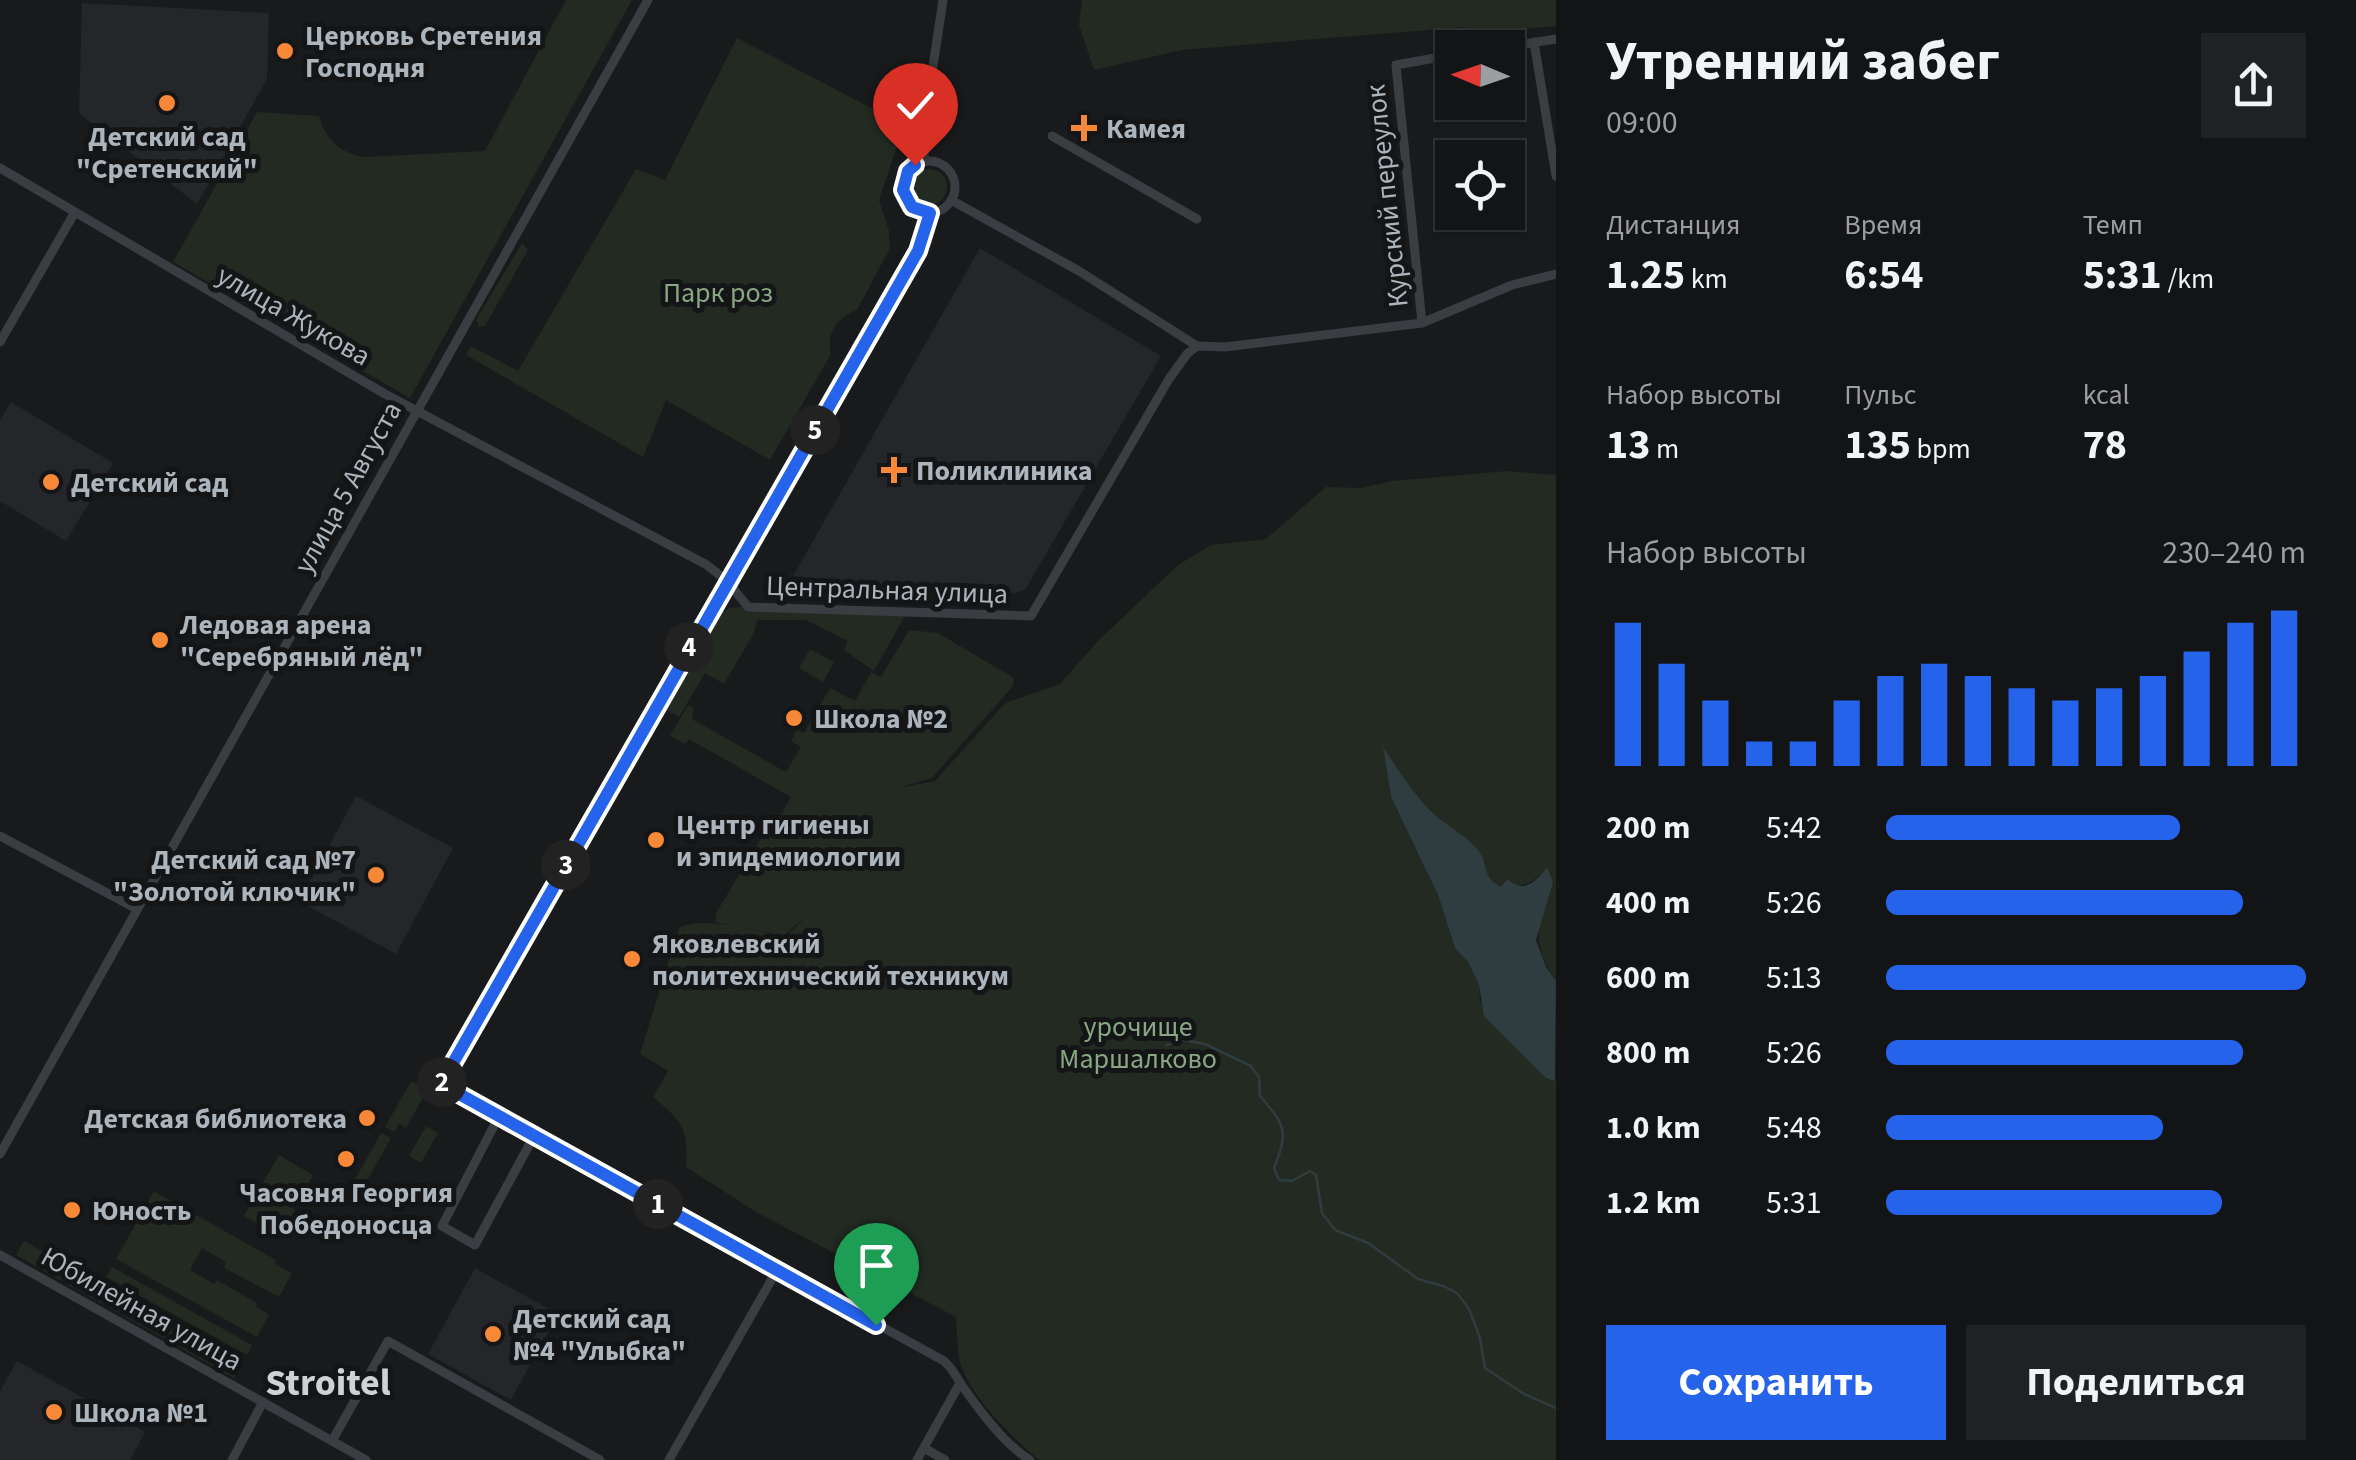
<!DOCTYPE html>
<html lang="ru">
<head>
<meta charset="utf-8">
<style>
	:root { --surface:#131415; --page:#202122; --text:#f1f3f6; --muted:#9d9ea0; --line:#323334; --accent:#2563eb }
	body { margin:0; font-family:"Source Sans 3",sans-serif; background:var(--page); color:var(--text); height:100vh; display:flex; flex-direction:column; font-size:38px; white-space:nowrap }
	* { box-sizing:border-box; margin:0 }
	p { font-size:32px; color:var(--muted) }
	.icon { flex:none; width:55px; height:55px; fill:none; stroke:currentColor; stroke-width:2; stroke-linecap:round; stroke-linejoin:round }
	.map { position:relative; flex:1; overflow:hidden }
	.sheet { display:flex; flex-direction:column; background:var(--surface); width:800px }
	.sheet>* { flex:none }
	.needle { width:65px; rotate:272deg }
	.buttons { position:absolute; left:1435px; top:30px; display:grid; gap:20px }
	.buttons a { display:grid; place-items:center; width:90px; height:90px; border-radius:0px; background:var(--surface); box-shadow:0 2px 8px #0004,0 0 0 2px var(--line); font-size:50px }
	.pin { position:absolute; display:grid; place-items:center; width:85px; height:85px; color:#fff; margin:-102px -42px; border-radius:50% 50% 50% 0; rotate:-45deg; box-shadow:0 0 10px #0007 }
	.pin .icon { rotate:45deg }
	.km { position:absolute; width:50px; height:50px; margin:-25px; border-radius:50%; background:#222; color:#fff; font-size:28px; line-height:50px; text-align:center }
	.round { display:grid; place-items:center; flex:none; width:105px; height:105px; border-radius:0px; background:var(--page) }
	.head { display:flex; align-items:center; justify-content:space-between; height:170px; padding:0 50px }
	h1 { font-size:55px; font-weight:700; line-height:75px }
	.metrics { display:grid; grid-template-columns:repeat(3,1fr); gap:15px; height:170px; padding:10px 50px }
	.metrics div { display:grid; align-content:center }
	.metrics b { font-size:42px; font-weight:700 }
	.metrics small { font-size:28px; font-weight:400 }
	.metrics p { font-size:28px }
	.chart { height:280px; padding:20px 50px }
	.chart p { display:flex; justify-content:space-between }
	.chart svg { width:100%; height:180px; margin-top:10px; stroke:var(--accent); stroke-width:6 }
	.primary-button { display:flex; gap:20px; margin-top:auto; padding:20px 50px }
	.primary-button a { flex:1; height:115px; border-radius:0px; background:var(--accent); color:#fff; font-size:40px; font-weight:700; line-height:115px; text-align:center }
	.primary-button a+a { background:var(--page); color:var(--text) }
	ul { padding:0 50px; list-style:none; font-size:32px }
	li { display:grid; grid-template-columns:160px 120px 1fr; align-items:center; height:75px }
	li i { height:25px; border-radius:12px; background:var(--accent) }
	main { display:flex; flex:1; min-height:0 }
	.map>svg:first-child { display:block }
	.built { fill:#252629 }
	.green { fill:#222a21 }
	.water { fill:#2f3d40 }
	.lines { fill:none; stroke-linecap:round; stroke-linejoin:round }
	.stream { stroke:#2f3d40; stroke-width:2.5 }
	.minor { stroke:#3a3d41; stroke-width:9 }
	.route-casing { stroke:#fff; stroke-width:20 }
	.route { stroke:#2563eb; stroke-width:12 }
	.poi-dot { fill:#f78837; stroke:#141517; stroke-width:4 }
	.labels { text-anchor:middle; stroke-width:10; stroke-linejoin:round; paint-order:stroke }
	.poi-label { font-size:28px; font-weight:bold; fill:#acb4bc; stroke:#141517; text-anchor:start }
	.street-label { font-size:28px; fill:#acb4bc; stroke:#141517 }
	.park-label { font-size:28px; fill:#89a782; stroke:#141517 }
	.district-label { font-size:38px; font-weight:bold; fill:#cdd2d7; stroke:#141517 }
</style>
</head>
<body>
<main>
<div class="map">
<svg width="1556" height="1460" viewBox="0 0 1556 1460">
	<rect width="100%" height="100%" fill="#191a1c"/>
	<g class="built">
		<polygon points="82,3 269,13 267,79 197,204 79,113"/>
		<polygon points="980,248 1161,356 1025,590 1015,593 918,588 793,576"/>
		<polygon points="11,402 113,463 66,541 0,501 0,420"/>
		<polygon points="356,796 453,848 396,954 299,901"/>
		<polygon points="475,1268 558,1314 511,1400 428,1354"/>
		<polygon points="17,1361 145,1432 130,1460 0,1460 0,1391"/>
	</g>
	<g class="green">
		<path d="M566 0H632L410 398 173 262 257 112 319 116C326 139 339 152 363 157L485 151Z"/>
		<polygon points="1082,0 1556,0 1556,26 1470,34 1466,27 1182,50 1094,70 1079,25"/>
		<path d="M737 38 904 125 879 200 889 231 890 248 857 310C837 318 826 332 831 354L770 460 666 400 643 457 466 355 471 346 518 371 636 169 665 180Z"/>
		<circle cx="929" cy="187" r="18"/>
		<polygon points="522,243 528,250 485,326 479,327 476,320"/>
		<path d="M1507 471 1556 475V981C1530 943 1537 923 1553 882L1546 868C1531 887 1516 890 1493 883L1486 874 1480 852 1435 815 1411 789 1384 750 1391 797 1438 895 1455 948 1468 961 1479 985 1480 1001 1556 1080V1460H1039C1012 1437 966 1393 959 1358 957 1345 957 1330 956 1317L756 1212 686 1167C689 1129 682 1121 653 1097L668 1071 640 1054 679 928C702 915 758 931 784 938L814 909 784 936 715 922 716 913 762 837 768 839 791 797 689 739 685 744 670 736 688 705 694 708 692 719 786 772 801 747 791 741 797 730 804 733 830 688 855 701 871 672 881 677 909 630 938 633 1014 678 1013 686 932 778 898 788 935 781 1005 703 1060 684 1098 641 1178 565 1211 545 1266 539 1326 487 1361 488 1392 481Z"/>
		<polygon points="740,607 906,614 874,671 844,650 848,641 805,620 757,620 754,633 724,684 705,673 679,717 662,708 716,616 730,608"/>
		<polygon points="810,649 834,662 823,682 799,668"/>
		<polygon points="411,1081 427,1090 406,1128 399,1124 394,1132 385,1127"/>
		<polygon points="426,1126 438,1133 421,1163 409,1156"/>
		<polygon points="381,1133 391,1138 359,1195 349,1190"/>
		<polygon points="279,1155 313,1175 297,1204 262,1184"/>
		<polygon points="259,1190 295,1210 280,1236 244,1216"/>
		<polygon points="154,1191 276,1260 275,1264 292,1273 279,1297 224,1268 226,1262 202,1248 190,1270 214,1284 217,1280 257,1303 256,1307 269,1314 257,1337 116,1259"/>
		<polygon points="24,1241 242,1363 234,1378 16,1255"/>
		<polygon points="112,1267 252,1345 247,1355 106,1277"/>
	</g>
	<path class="water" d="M1383 747C1399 771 1414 795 1435 815 1449 827 1466 836 1478 850 1489 863 1482 881 1502 886L1507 879C1525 894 1535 882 1547 867L1553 882 1536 940 1546 967 1556 981 1555 1081 1546 1078 1484 1016 1479 985 1468 962 1455 948 1438 895 1391 797Z"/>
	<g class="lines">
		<path class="stream" d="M1167 1045 1184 1040 1205 1044 1251 1066 1259 1077 1260 1096C1287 1127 1288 1132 1274 1168L1279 1180 1292 1181 1310 1171 1316 1175 1322 1213 1335 1230 1368 1243 1418 1279 1446 1287 1458 1294 1469 1309 1480 1338 1485 1368 1524 1394 1556 1408"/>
		<g class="minor">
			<polyline points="1534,42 1556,176"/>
			<polyline points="1500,48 1556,39"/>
			<polyline points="1052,136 1197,219"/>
			<polyline points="924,161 924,126 943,0"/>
			<circle cx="929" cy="187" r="26"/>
			<polyline points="0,168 385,394 707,565 727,581 748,607 1031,616 1169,379 1187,354 1197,346 1225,347 1422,323 1512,285 1556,274"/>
			<polyline points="951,200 1079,271 1197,346"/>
			<path d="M930 213 918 251 441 1084 944 1361C954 1370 956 1377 963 1387 980 1411 1005 1445 1030 1460"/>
			<polyline points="1422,323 1396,65 1452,55"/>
			<polyline points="0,342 75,212"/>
			<polyline points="0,836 137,909"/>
			<polyline points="499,1116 442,1226 475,1245 534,1136"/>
			<polyline points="0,1154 648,0"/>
			<polyline points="0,1255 366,1460"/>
			<polyline points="332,1441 388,1341 600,1460"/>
			<polyline points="924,1448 945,1460"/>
			<polyline points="232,1460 263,1402"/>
			<polyline points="669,1460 777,1270"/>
			<polyline points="917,1460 960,1383"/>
		</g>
	</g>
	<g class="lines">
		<g class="route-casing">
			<polyline id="route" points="876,1325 441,1084 918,251 930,213 912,207 903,190 908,171 915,165"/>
		</g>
		<use href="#route" class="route"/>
	</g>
	<g class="poi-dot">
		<circle cx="285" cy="51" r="10"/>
		<circle cx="167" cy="103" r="10"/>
		<path d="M1079 113h10v10h10v10h-10v10h-10v-10h-10v-10h10z"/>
		<path d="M889 455h10v10h10v10h-10v10h-10v-10h-10v-10h10z"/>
		<circle cx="51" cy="482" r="10"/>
		<circle cx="160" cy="640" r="10"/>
		<circle cx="794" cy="718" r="10"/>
		<circle cx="656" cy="840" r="10"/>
		<circle cx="376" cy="875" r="10"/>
		<circle cx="632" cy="959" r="10"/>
		<circle cx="367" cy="1118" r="10"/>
		<circle cx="346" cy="1159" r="10"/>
		<circle cx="72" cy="1210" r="10"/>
		<circle cx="493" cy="1334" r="10"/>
		<circle cx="54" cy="1412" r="10"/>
	</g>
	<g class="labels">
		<g class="poi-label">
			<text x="305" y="45">Церковь Сретения<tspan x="305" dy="32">Господня</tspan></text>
			<text x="1106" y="138">Камея</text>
			<text x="167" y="146" text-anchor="middle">Детский сад<tspan x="167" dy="32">"Сретенский"</tspan></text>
			<text x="916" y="480">Поликлиника</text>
			<text x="71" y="492">Детский сад</text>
			<text x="180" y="634">Ледовая арена<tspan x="180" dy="32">"Серебряный лёд"</tspan></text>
			<text x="814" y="728">Школа №2</text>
			<text x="676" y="834">Центр гигиены<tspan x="676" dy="32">и эпидемиологии</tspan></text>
			<text x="356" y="869" text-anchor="end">Детский сад №7<tspan x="356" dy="32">"Золотой ключик"</tspan></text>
			<text x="652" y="953">Яковлевский<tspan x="652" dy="32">политехнический техникум</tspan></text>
			<text x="347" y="1128" text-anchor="end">Детская библиотека</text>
			<text x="346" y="1202" text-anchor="middle">Часовня Георгия<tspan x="346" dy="32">Победоносца</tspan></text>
			<text x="92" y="1220">Юность</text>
			<text x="513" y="1328">Детский сад<tspan x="513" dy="32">№4 "Улыбка"</tspan></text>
			<text x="74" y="1422">Школа №1</text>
		</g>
		<g class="street-label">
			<text transform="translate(1386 196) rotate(-96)" y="10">Курский переулок</text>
			<text transform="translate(294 315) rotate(30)" y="10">улица Жукова</text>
			<text transform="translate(347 487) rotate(-61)" y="10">улица 5 Августа</text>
			<text transform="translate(887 589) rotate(2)" y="10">Центральная улица</text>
			<text transform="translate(142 1308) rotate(29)" y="10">Юбилейная улица</text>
		</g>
		<g class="park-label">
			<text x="718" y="302">Парк роз</text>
			<text x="1138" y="1036">урочище<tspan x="1138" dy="32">Маршалково</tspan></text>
		</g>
		<g class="district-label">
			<text x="328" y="1395">Stroitel</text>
		</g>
	</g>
</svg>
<div class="buttons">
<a><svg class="needle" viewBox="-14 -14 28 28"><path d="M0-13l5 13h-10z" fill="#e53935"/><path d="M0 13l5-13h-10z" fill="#9d9ea0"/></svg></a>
<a><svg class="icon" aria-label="locate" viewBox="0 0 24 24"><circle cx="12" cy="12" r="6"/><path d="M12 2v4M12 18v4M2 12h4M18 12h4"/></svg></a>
</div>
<div class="pin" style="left:876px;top:1325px;background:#1e9e55"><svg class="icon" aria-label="arrive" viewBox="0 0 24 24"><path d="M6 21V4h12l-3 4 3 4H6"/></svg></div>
<div class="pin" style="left:915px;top:165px;background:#d93025"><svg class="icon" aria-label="check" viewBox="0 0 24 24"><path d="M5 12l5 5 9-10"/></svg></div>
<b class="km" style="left:658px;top:1204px">1</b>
<b class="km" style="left:442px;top:1082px">2</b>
<b class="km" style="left:566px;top:865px">3</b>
<b class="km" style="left:689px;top:647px">4</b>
<b class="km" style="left:815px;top:430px">5</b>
</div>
<section class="sheet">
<div class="head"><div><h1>Утренний забег</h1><p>09:00</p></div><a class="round"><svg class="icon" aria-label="share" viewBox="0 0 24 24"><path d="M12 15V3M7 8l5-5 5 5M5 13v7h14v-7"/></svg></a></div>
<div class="metrics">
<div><p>Дистанция</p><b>1.25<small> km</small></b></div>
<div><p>Время</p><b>6:54</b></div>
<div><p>Темп</p><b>5:31<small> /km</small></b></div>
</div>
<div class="metrics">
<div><p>Набор высоты</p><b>13<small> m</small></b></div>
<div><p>Пульс</p><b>135<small> bpm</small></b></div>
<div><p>kcal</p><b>78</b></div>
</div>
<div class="chart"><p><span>Набор высоты</span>230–240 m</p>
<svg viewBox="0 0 160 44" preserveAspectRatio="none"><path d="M5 44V9M15 44V19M25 44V28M35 44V38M45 44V38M55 44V28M65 44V22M75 44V19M85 44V22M95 44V25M105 44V28M115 44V25M125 44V22M135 44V16M145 44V9M155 44V6"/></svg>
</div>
<ul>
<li><b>200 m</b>5:42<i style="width:70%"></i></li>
<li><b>400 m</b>5:26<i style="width:85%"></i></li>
<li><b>600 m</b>5:13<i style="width:100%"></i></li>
<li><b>800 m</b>5:26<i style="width:85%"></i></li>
<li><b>1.0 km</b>5:48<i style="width:66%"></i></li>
<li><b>1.2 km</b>5:31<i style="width:80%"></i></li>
</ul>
<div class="primary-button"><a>Сохранить</a><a>Поделиться</a></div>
</section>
</main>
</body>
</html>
